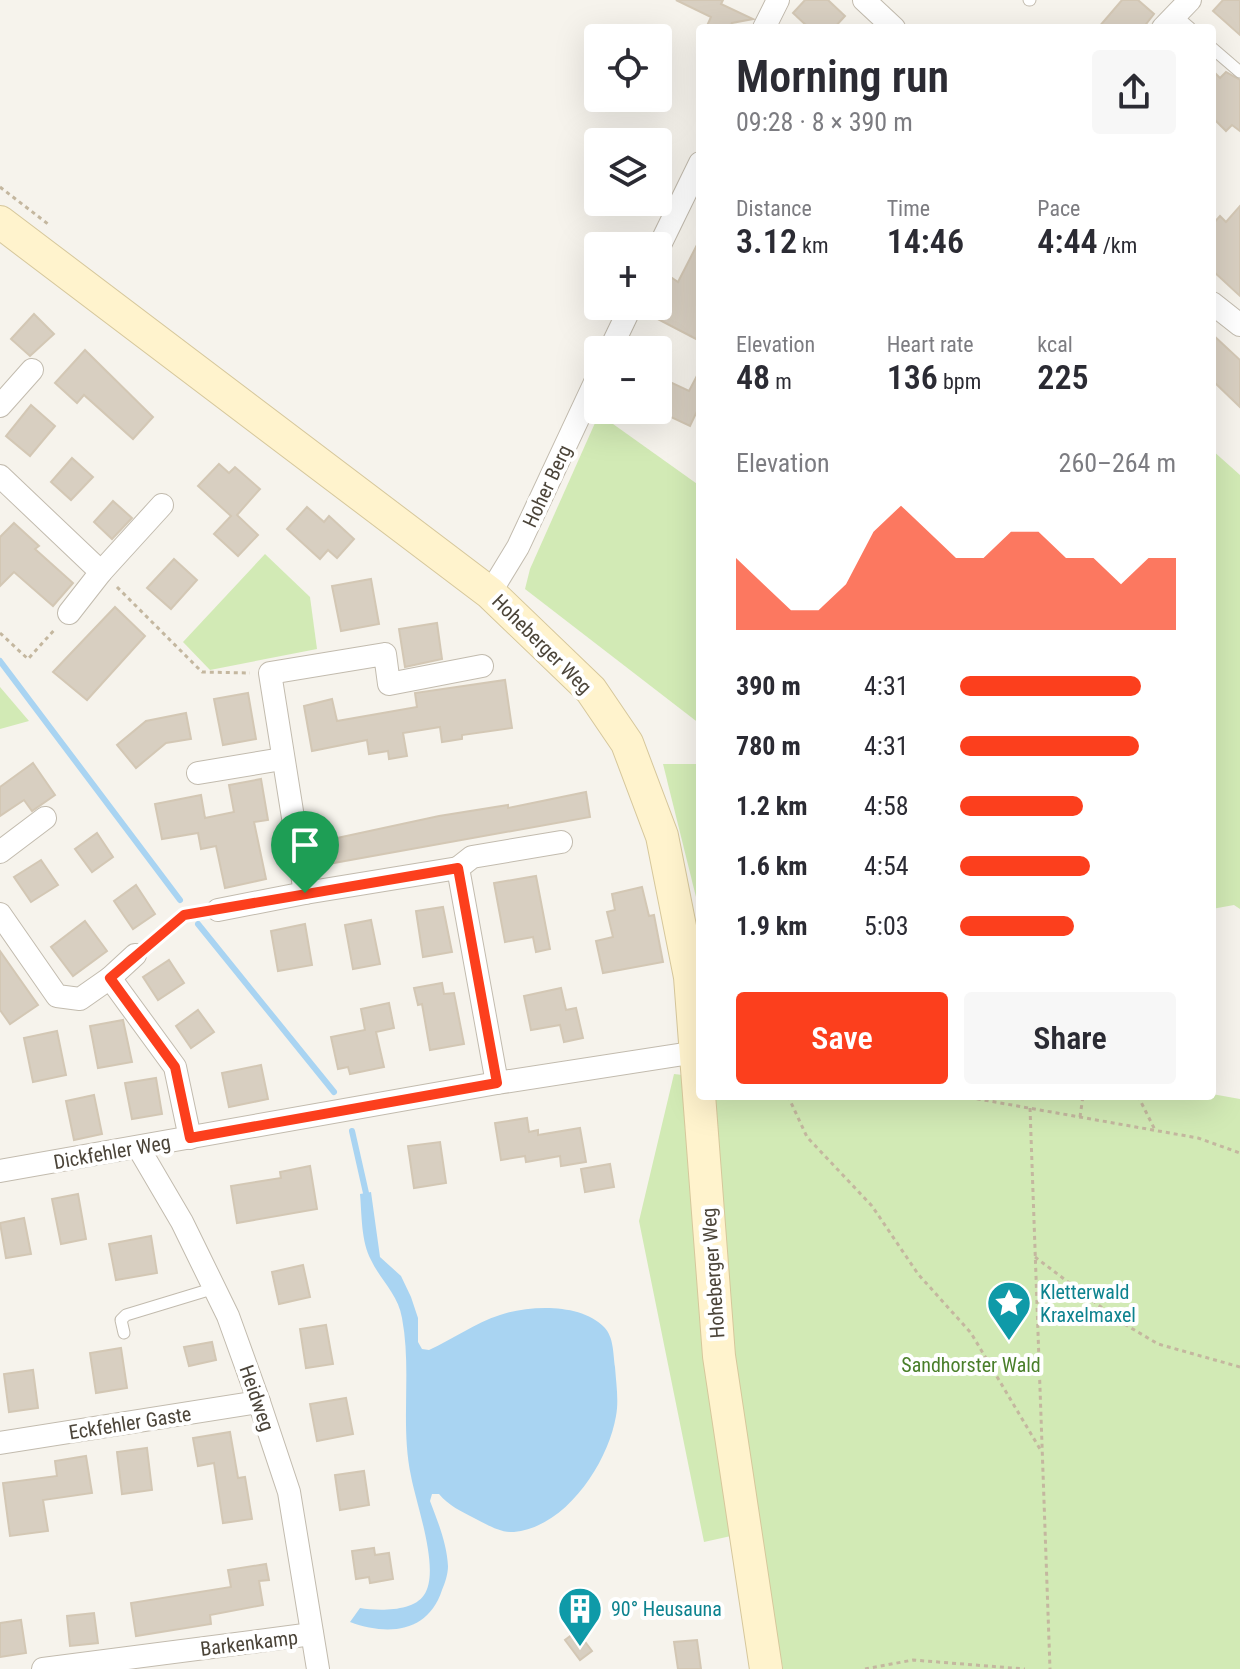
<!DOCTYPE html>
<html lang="en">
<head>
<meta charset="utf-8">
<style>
	:root { --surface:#fff; --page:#f7f7f7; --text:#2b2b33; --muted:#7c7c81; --accent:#fc3f1d }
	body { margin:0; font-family:"Roboto Condensed",sans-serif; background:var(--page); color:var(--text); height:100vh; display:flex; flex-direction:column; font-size:30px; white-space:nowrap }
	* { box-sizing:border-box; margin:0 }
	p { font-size:26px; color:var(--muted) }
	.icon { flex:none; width:44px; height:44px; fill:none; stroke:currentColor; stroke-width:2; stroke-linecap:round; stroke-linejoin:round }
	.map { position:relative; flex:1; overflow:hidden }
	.details { position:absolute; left:696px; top:24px; width:520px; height:1076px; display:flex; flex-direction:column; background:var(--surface); border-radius:8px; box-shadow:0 8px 32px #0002 }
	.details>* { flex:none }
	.controls { position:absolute; left:584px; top:24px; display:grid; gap:16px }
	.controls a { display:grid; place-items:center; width:88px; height:88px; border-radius:8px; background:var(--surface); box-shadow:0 8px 32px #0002; font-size:40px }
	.pin { position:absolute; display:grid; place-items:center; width:68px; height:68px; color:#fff; margin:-82px -34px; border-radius:50% 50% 50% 0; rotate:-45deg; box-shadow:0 0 8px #0007 }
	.pin .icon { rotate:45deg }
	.round { display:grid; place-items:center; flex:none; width:84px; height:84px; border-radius:8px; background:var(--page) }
	.head { display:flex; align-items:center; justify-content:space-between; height:136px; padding:0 40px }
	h1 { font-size:44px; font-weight:600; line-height:60px }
	.stats { display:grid; grid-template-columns:repeat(3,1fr); gap:12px; height:136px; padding:8px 40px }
	.stats div { display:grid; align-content:center }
	.stats b { font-size:34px; font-weight:600 }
	.stats small { font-size:22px; font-weight:400 }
	.stats p { font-size:22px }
	.chart { height:224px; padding:16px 40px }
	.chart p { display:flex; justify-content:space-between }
	.chart svg { width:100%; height:144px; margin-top:8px; fill:var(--accent); opacity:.7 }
	.primary-button { display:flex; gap:16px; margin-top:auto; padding:16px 40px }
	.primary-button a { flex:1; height:92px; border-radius:8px; background:var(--accent); color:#fff; font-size:32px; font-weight:600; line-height:92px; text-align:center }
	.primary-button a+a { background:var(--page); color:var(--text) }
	ul { padding:0 40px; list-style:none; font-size:26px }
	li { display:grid; grid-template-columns:128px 96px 1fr; align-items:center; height:60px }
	li i { height:20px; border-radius:10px; background:var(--accent) }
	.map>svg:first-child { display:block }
	.green { fill:#d2eab5 }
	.water { fill:#a9d4f2 }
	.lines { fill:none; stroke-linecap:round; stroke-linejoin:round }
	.stream { stroke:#a9d4f2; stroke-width:6 }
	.building { fill:#d8cfc1; stroke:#d3c7b4; stroke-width:2 }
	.lane-casing { stroke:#c2bbae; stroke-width:13 }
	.street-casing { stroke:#c2bbae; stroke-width:24 }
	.secondary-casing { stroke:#d6c79b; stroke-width:34 }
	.path { stroke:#c4b79f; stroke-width:3; stroke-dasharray:4 4; stroke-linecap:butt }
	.lane { stroke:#fff; stroke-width:11 }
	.street { stroke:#fff; stroke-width:22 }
	.secondary { stroke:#fff3cd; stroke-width:32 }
	.route-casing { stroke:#fff; stroke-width:16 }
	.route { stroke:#fc3f1d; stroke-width:10 }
	.labels { text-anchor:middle; stroke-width:8; stroke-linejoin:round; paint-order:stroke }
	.street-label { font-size:20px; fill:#4b4439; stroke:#fff }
	.culture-label { font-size:20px; fill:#0d838f; stroke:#fff; text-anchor:start }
	.park-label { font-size:20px; fill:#4a7f2a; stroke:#fff }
</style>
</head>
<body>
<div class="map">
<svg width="1240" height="1669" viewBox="0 0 1240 1669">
	<rect width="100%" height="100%" fill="#f6f3ec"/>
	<g class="green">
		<polygon points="599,414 700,486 700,724 525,589 530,569"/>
		<polygon points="1212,450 1240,475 1240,909 1234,905 1212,909"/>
		<polygon points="265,554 310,597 317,649 210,670 183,642"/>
		<polygon points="0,687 29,721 0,729"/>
		<polygon points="663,764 700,764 700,895 696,897"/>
		<polygon points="674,1074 700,1077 700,1096 864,1096 891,1099 893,1096 1212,1094 1240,1099 1240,1669 783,1669 758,1530 704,1542 639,1221"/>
	</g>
	<path class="water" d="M371 1192 380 1257 401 1276 411 1297 418 1318V1342L422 1349 429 1350C453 1339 475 1323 500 1315 529 1305 581 1303 604 1327 614 1337 613 1354 615 1367 616 1382 619 1401 616 1416 608 1463 566 1527 514 1532 500 1533 486 1524 474 1518 461 1511 449 1506 439 1494H432L430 1501C438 1522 447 1544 448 1566 448 1574 445 1583 442 1590 428 1633 388 1636 350 1622L360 1608C377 1611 413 1612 424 1595 441 1571 416 1504 411 1476 400 1424 412 1371 402 1318 398 1294 381 1281 371 1260 361 1241 362 1216 360 1194Z"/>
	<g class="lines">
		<g class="stream">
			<polyline points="0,661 180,900"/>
			<polyline points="198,924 334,1092"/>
			<polyline points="352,1131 366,1193"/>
		</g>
	</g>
	<g class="building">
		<polygon points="676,0 723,0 721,4 753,19 732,23 730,28 706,28 711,17"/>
		<polygon points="805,0 828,0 845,16 834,28 809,28 793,13"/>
		<polygon points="1122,0 1138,0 1154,14 1143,28 1098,28"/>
		<polygon points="1223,0 1240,0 1240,35 1213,11"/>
		<polygon points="1212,70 1220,78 1226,72 1240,80 1240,131 1232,125 1226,131 1212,117"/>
		<polygon points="1240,206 1240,296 1212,270 1212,225 1220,216 1226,222"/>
		<polygon points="700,239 700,341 652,316 672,278 678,282"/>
		<polygon points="34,314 54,334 30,356 11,339"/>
		<polygon points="1212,334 1240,360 1240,407 1212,380"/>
		<polygon points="85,350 153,417 133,439 84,395 77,403 55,383"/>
		<polygon points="700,370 700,405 690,426 656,410 668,381 689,391"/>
		<polygon points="31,405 55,426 30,456 6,436"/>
		<polygon points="72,458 93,477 71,500 51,482"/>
		<polygon points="219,464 229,473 235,467 260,489 237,515 258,535 238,556 214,534 231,516 198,486"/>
		<polygon points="113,501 132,518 112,539 94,522"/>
		<polygon points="307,507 324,522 329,516 354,539 337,558 328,550 320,559 287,529"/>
		<polygon points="14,523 39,546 35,549 73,583 53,606 14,572 0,586 0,537"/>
		<polygon points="174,559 197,580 171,609 147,588"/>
		<polygon points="371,579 379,624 341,631 332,586"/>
		<polygon points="115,607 145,636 87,700 53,672"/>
		<polygon points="437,623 442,659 405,667 399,629"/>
		<polygon points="505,680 512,728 462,735 462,739 442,742 440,727 403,733 407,756 389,759 388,751 369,754 367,740 312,751 304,706 332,699 337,721 417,707 415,693"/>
		<polygon points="248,693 256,739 223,745 214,699"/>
		<polygon points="186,713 191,739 166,743 136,768 117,745 146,721"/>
		<polygon points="33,763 55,795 32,811 24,800 0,816 0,787"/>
		<polygon points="261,779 268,820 254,822 266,879 225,888 216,846 201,849 198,833 162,839 155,804 201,795 205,818 234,812 229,785"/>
		<polygon points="586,792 590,817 328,864 323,841 439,816 508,805 508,808"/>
		<polygon points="97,833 113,857 92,872 75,849"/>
		<polygon points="41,860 58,885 31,902 14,877"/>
		<polygon points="536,876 550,949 536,952 533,937 505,942 494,883"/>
		<polygon points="136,885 155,914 133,929 114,901"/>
		<polygon points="642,887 649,916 654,915 663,962 603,973 596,941 613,937 607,912 615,910 612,894"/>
		<polygon points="443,907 452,952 423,957 416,911"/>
		<polygon points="371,920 380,964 353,969 345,925"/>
		<polygon points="85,921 107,951 73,976 51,947"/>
		<polygon points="305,924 312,965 278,971 271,931"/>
		<polygon points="0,951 38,1005 10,1024 0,1010"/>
		<polygon points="169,960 184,983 158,1000 143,977"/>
		<polygon points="442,983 444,994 454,993 464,1044 430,1050 422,1004 418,1005 414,988"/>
		<polygon points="561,988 566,1010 576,1008 583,1038 564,1042 560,1025 531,1030 524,996"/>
		<polygon points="389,1003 394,1028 376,1032 384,1067 350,1074 348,1067 338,1069 331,1037 365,1030 361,1009"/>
		<polygon points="198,1010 214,1032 191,1048 176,1026"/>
		<polygon points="123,1020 132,1062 98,1068 90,1026"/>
		<polygon points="57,1031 66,1075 33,1082 24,1038"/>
		<polygon points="261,1065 268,1099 229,1107 222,1073"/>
		<polygon points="156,1078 162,1114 132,1119 125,1083"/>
		<polygon points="94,1095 102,1134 74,1140 66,1101"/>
		<polygon points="527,1118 529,1132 538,1130 538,1135 580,1128 586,1162 561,1166 560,1156 526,1162 525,1156 501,1160 495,1123"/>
		<polygon points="440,1142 446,1183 414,1188 408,1146"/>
		<polygon points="610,1164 614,1187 585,1192 581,1169"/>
		<polygon points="310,1166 317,1209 237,1223 231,1186 281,1178 280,1172"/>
		<polygon points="78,1194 86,1239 61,1244 52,1199"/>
		<polygon points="24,1218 31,1254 6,1258 0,1223"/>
		<polygon points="151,1236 157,1273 116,1280 109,1244"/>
		<polygon points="303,1265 310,1297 279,1304 272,1272"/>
		<polygon points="326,1325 333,1364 306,1368 300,1329"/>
		<polygon points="212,1342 216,1360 189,1366 184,1347"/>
		<polygon points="121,1348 127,1388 96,1393 90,1353"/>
		<polygon points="33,1370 38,1408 9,1412 4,1374"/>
		<polygon points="346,1398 353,1434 317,1441 310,1404"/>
		<polygon points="230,1432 238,1478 245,1477 252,1519 223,1523 214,1463 198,1466 193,1438"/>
		<polygon points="147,1448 152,1490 122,1494 117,1452"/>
		<polygon points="86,1456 92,1493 43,1500 48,1531 10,1536 3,1483 57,1476 55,1461"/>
		<polygon points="364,1471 369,1505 340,1510 335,1475"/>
		<polygon points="374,1548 375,1555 389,1553 393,1579 370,1583 369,1577 356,1579 352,1551"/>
		<polygon points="266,1564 269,1580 259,1581 263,1605 210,1615 211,1624 136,1636 131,1603 231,1587 228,1570"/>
		<polygon points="94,1613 98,1643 70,1646 67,1616"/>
		<polygon points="21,1620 26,1653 0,1657 0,1623"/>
		<polygon points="577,1631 592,1651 580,1660 565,1640"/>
		<polygon points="697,1640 701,1669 678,1669 674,1642"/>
	</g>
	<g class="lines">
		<g class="lane-casing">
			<g id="lane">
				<polyline points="1029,0 1030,0"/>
				<polyline points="1175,15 1190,28"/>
				<polyline points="1212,48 1240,72"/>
				<polyline points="124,1333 121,1320 126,1315 215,1288"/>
			</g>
		</g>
		<g class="street-casing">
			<g id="street">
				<polyline points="864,0 894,28"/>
				<polyline points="764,28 778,0"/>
				<polyline points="1163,28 1190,0"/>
				<polyline points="658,249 700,163"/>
				<polyline points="1212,303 1240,325"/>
				<polyline points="610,350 631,306"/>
				<polyline points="0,406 32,370"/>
				<polyline points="0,476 101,572 69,613"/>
				<polyline points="101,572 162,505"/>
				<polyline points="490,593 518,547 598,376"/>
				<polyline points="482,666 389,684 385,654 270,673 305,893 458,868 497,1083"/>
				<polyline points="198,773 282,759"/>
				<polyline points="0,852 45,818"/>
				<polyline points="458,868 472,857 561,842"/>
				<polyline points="218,910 305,893"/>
				<polyline points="0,914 57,996 80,999 110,978 175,1067 190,1138"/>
				<polyline points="110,978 135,955"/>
				<polyline points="138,1147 182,1222 228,1316 259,1402 289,1492 318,1669"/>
				<polyline points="0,1171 497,1083 697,1052"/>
				<polyline points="0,1443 259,1402"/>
				<polyline points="43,1669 312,1634"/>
			</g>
		</g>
		<g class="secondary-casing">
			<polyline id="secondary" points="0,222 490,593 591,690 627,743 662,836 690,977 719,1356 766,1669"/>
		</g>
		<g class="path">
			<polyline points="0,187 48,224"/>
			<polyline points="117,587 202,672 250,673"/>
			<polyline points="0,633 28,659 56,628"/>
			<polyline points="151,942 184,915 198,913"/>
			<polyline points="788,1096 807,1137 872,1206 918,1274 971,1333 1040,1449"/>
			<polyline points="961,1096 1198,1138 1240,1153"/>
			<polyline points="1138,1096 1155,1130"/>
			<polyline points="1030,1108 1050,1669"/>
			<polyline points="1080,1117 1083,1096"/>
			<polyline points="1035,1257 1121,1322 1158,1344 1240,1367"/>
			<polyline points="865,1669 913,1660 1025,1669"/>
		</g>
		<use href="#lane" class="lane"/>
		<use href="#street" class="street"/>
		<use href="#secondary" class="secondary"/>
	</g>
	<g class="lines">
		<g class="route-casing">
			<polygon id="route" points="458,868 497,1083 190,1138 175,1067 110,978 184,915"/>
		</g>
		<use href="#route" class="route"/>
	</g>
	<defs>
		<g id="sight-pin" transform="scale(2.3)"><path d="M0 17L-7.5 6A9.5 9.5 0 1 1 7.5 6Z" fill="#0f9aa8" stroke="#fff"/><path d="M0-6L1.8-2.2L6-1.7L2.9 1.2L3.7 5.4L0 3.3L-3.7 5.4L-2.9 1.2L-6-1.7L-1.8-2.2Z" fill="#fff"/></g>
		<g id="building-pin" transform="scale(2.3)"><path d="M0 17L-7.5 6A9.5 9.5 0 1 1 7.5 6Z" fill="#0f9aa8" stroke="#fff"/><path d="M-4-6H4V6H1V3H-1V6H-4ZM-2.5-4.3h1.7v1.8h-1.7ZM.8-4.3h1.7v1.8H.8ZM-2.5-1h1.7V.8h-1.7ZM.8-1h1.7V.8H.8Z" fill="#fff"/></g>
	</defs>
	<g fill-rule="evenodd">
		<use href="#sight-pin" x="1009" y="1303"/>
		<use href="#building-pin" x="580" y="1609"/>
	</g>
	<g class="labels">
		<g class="street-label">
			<text transform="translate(547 486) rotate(-65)" y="7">Hoher Berg</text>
			<text transform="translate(542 644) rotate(45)" y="7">Hoheberger Weg</text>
			<text transform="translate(112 1152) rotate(-10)" y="7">Dickfehler Weg</text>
			<text transform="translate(713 1273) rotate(-94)" y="7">Hoheberger Weg</text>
			<text transform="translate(257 1398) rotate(71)" y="7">Heidweg</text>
			<text transform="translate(130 1423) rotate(-9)" y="7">Eckfehler Gaste</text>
			<text transform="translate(249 1643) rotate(-7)" y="7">Barkenkamp</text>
		</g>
		<g class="culture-label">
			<text x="1040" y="1299">Kletterwald<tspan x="1040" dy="23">Kraxelmaxel</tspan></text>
			<text x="611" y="1616">90° Heusauna</text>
		</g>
		<g class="park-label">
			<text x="971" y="1372">Sandhorster Wald</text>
		</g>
	</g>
</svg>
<div class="controls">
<a><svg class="icon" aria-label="locate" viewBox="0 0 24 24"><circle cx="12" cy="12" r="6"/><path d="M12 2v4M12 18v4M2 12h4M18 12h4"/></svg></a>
<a><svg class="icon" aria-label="layers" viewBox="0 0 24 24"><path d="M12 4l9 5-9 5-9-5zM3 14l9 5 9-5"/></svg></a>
<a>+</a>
<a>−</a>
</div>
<div class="pin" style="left:305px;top:893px;background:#1e9e55"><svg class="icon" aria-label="arrive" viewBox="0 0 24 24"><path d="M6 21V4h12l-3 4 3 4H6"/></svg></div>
<section class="details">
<div class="head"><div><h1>Morning run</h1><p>09:28 · 8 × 390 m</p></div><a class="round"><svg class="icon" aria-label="share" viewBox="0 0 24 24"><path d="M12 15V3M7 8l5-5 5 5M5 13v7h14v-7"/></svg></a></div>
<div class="stats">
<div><p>Distance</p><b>3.12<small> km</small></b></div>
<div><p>Time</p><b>14:46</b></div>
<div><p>Pace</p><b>4:44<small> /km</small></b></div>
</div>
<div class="stats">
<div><p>Elevation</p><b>48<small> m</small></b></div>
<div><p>Heart rate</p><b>136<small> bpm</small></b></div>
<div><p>kcal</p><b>225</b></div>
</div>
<div class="chart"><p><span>Elevation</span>260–264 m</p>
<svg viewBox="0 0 160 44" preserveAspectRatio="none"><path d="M0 44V22L10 30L20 38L30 38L40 30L50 14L60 6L70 14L80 22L90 22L100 14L110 14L120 22L130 22L140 30L150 22L160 22V44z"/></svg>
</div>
<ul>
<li><b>390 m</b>4:31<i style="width:84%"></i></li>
<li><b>780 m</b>4:31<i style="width:83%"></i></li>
<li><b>1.2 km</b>4:58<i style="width:57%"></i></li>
<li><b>1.6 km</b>4:54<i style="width:60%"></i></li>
<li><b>1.9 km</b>5:03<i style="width:53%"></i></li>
</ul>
<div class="primary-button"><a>Save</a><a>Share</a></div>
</section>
</div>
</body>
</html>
